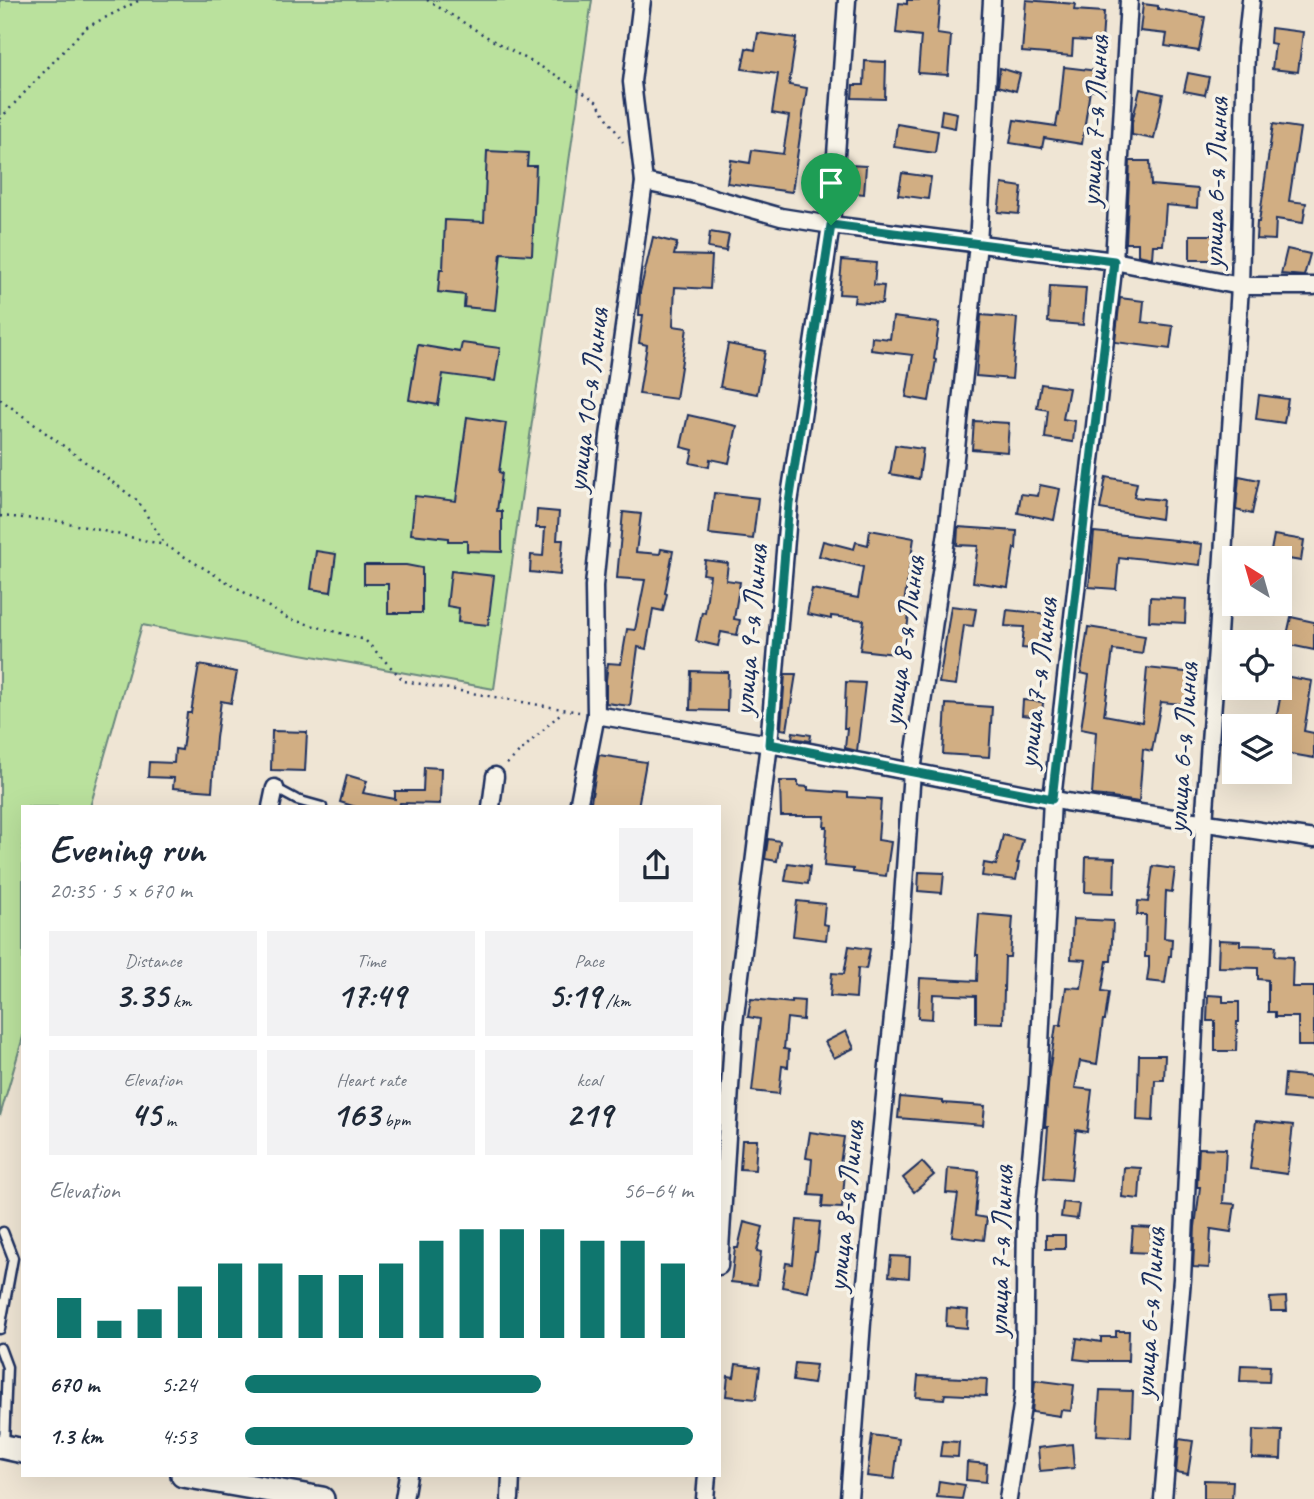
<!DOCTYPE html>
<html lang="en">
<head>
<meta charset="utf-8">
<style>
	:root { --surface:#fff; --page:#f2f2f3; --text:#1f2937; --muted:#747a83; --accent:#0f766e }
	body { margin:0; font-family:Caveat,sans-serif; background:var(--page); color:var(--text); height:100vh; display:flex; flex-direction:column; font-size:26px; white-space:nowrap }
	* { box-sizing:border-box; margin:0 }
	p { font-size:23px; color:var(--muted) }
	.icon { flex:none; width:38px; height:38px; fill:none; stroke:currentColor; stroke-width:2; stroke-linecap:round; stroke-linejoin:round }
	.map { position:relative; flex:1; overflow:hidden }
	.side { position:absolute; left:21px; top:805px; width:700px; height:672px; display:flex; flex-direction:column; background:var(--surface); border-radius:0px; box-shadow:0 7px 28px #0002 }
	.side>* { flex:none }
	.needle { width:46px; rotate:323deg }
	.buttons { position:absolute; left:1222px; top:546px; display:grid; gap:14px }
	.buttons a { display:grid; place-items:center; width:70px; height:70px; border-radius:0px; background:var(--surface); box-shadow:0 7px 28px #0002; font-size:35px }
	.pin { position:absolute; display:grid; place-items:center; width:60px; height:60px; color:#fff; margin:-72px -30px; border-radius:50% 50% 50% 0; rotate:-45deg; box-shadow:0 0 7px #0007 }
	.pin .icon { rotate:45deg }
	.round { display:grid; place-items:center; flex:none; width:74px; height:74px; border-radius:0px; background:var(--page) }
	.overview { display:flex; align-items:center; justify-content:space-between; height:119px; padding:0 28px }
	h1 { font-size:38px; font-weight:700; line-height:52px }
	.metrics { display:grid; grid-template-columns:repeat(3,1fr); gap:10px; height:119px; padding:7px 28px }
	.metrics div { display:grid; align-content:center; border-radius:0px; background:var(--page); text-align:center }
	.metrics b { font-size:35px; font-weight:700 }
	.metrics small { font-size:19px; font-weight:400 }
	.metrics p { font-size:19px }
	.chart { height:196px; padding:14px 28px }
	.chart p { display:flex; justify-content:space-between }
	.chart svg { width:100%; height:126px; margin-top:7px; stroke:var(--accent); stroke-width:6 }
	ul { padding:0 28px; list-style:none; font-size:23px }
	li { display:grid; grid-template-columns:112px 84px 1fr; align-items:center; height:52px }
	li i { height:18px; border-radius:9px; background:var(--accent) }
	.map>svg:first-child { display:block }
	.green { fill:#bae19d; stroke:#6a887e; stroke-width:2 }
	.building { fill:#d1ae83; stroke:#1b2f5e; stroke-width:2 }
	.lines { fill:none; stroke-linecap:round; stroke-linejoin:round }
	.lane-casing { stroke:#1b2f5e; stroke-width:13 }
	.street-casing { stroke:#1b2f5e; stroke-width:21 }
	.secondary-casing { stroke:#1b2f5e; stroke-width:28 }
	.path { stroke:#1b2f5e; stroke-width:2.5; stroke-dasharray:2 5; stroke-linecap:butt }
	.lane { stroke:#f7f3e8; stroke-width:8 }
	.street { stroke:#f7f3e8; stroke-width:16 }
	.secondary { stroke:#f7f3e8; stroke-width:23 }
	.route-casing { stroke:#fff; stroke-width:14 }
	.route { stroke:#0f766e; stroke-width:9 }
	.labels { text-anchor:middle; stroke-width:7; stroke-linejoin:round; paint-order:stroke }
	.street-label { font-size:30px; fill:#1b2f5e; stroke:#f7f3e8 }
</style>
</head>
<body>
<div class="map">
<svg width="1314" height="1499" viewBox="0 0 1314 1499">
	<rect width="100%" height="100%" fill="#efe5d4"/>
	<filter id="ink" filterUnits="userSpaceOnUse"><feTurbulence type="fractalNoise" baseFrequency=".0143" numOctaves="2"/><feDisplacementMap in="SourceGraphic" scale="14" xChannelSelector="R" yChannelSelector="G"/><feConvolveMatrix kernelMatrix="1 2 1 2 8 2 1 2 1" color-interpolation-filters="sRGB"/></filter>
	<g filter="url(#ink)">
		<polygon class="green" points="0,0 592,0 494,689 142,625 90,807 23,807 23,1037 0,1116"/>
		<g class="building">
			<polygon points="907,0 940,0 937,34 951,36 948,75 918,73 921,36 896,33 899,3 907,4"/>
			<polygon points="1026,0 1075,4 1074,10 1104,12 1102,42 1073,40 1072,56 1022,52"/>
			<polygon points="1143,4 1158,6 1158,9 1205,17 1199,51 1165,46 1167,34 1140,31"/>
			<polygon points="1271,28 1303,32 1298,72 1272,69 1275,44 1270,43"/>
			<polygon points="758,33 796,38 789,85 807,88 792,192 727,183 731,160 750,163 752,150 783,154 789,116 772,113 778,74 742,69 746,48 755,50"/>
			<polygon points="865,61 886,62 885,99 852,98 853,85 864,85"/>
			<polygon points="1064,67 1107,72 1104,92 1090,90 1082,144 1044,138 1042,148 1010,143 1014,120 1056,126 1058,114 1059,115"/>
			<polygon points="1000,68 1020,74 1016,91 998,86"/>
			<polygon points="1188,73 1209,77 1205,95 1184,91"/>
			<polygon points="1140,89 1163,94 1154,139 1132,135 1132,122"/>
			<polygon points="942,110 957,113 955,128 940,125"/>
			<polygon points="897,124 938,131 935,153 894,147"/>
			<polygon points="1273,124 1300,128 1289,201 1306,203 1303,223 1276,219 1275,240 1256,239 1257,222 1259,222"/>
			<polygon points="487,151 528,153 527,166 536,166 532,255 501,253 495,310 464,307 465,295 438,292 440,269 443,269 445,220 484,222"/>
			<polygon points="1130,161 1150,161 1151,185 1198,189 1197,208 1166,205 1163,245 1153,245 1152,258 1138,255 1138,243 1126,243"/>
			<polygon points="848,165 866,166 864,194 846,192"/>
			<polygon points="902,173 931,177 928,199 898,195"/>
			<polygon points="1002,184 1022,187 1019,214 998,212"/>
			<polygon points="710,232 729,235 726,251 708,248"/>
			<rect x="1190" y="235" width="30" height="25"/>
			<polygon points="653,237 677,243 674,255 712,256 710,289 675,287 673,326 687,328 676,399 639,394 647,345 639,343 643,315 639,315 640,292"/>
			<polygon points="1287,249 1310,254 1304,276 1281,274"/>
			<polygon points="842,260 876,263 874,285 884,286 882,304 854,302 855,295 839,294"/>
			<polygon points="1050,286 1086,288 1083,325 1048,322"/>
			<polygon points="1120,298 1144,301 1142,322 1173,326 1170,349 1115,342"/>
			<polygon points="981,315 1017,318 1012,379 976,376"/>
			<polygon points="893,317 939,323 934,359 936,360 929,401 906,397 913,355 871,350 872,337 890,339"/>
			<polygon points="462,343 500,348 495,381 443,374 438,405 409,400 418,345 460,352"/>
			<polygon points="728,344 765,351 757,394 720,387"/>
			<polygon points="1041,384 1069,388 1063,419 1075,421 1073,442 1045,438 1048,410 1037,408"/>
			<polygon points="1259,395 1288,399 1284,423 1256,419"/>
			<polygon points="688,415 737,426 729,463 710,459 709,467 690,463 693,450 681,447"/>
			<polygon points="467,417 506,423 499,472 502,473 497,511 502,511 502,552 467,551 467,541 448,541 448,538 411,534 415,496 456,501"/>
			<polygon points="974,421 1009,423 1007,452 972,449"/>
			<polygon points="895,445 923,449 919,479 890,474"/>
			<polygon points="1239,476 1259,480 1252,514 1236,510"/>
			<polygon points="1106,477 1137,483 1134,497 1163,500 1161,519 1100,509"/>
			<polygon points="1040,485 1060,489 1054,520 1018,513 1021,494 1038,496"/>
			<polygon points="714,493 758,498 753,539 709,534"/>
			<polygon points="537,510 559,512 557,540 563,540 560,575 530,572 531,555 543,556 545,528 536,528"/>
			<polygon points="623,512 641,514 636,552 660,554 661,549 673,551 665,593 667,594 663,611 653,609 646,649 638,647 630,706 606,703 606,680 608,663 621,664 627,629 635,630 645,580 617,578"/>
			<polygon points="958,527 1017,531 1016,549 1014,548 1008,587 973,582 978,546 957,545"/>
			<polygon points="870,530 914,538 904,604 910,605 904,655 860,650 864,620 831,616 831,619 807,614 812,589 858,598 863,567 819,556 823,541 854,549 856,542 868,545"/>
			<polygon points="1094,532 1176,540 1175,541 1202,544 1200,565 1127,557 1127,559 1119,558 1116,589 1089,587"/>
			<polygon points="1274,535 1304,540 1301,561 1270,556"/>
			<polygon points="316,551 336,554 331,592 311,589"/>
			<polygon points="705,560 728,563 726,580 740,582 734,619 740,620 737,635 721,632 718,646 696,641 702,612 705,613 710,575 703,574"/>
			<polygon points="364,565 406,565 422,568 422,613 388,613 388,584 364,584"/>
			<polygon points="451,571 494,576 488,625 458,622 459,608 447,606"/>
			<polygon points="1150,597 1186,599 1185,623 1149,621"/>
			<polygon points="951,606 976,609 973,626 964,625 956,685 939,683"/>
			<polygon points="1007,610 1047,614 1043,650 1022,648 1024,627 1005,626"/>
			<polygon points="1291,617 1314,622 1314,650 1285,644"/>
			<polygon points="1088,627 1145,636 1142,654 1113,650 1104,715 1142,722 1147,668 1195,673 1192,705 1161,702 1152,751 1143,749 1139,802 1112,798 1112,797 1092,795 1096,732 1081,729 1089,675 1081,673"/>
			<polygon points="199,665 237,672 231,703 221,701 216,738 212,791 173,788 174,778 148,777 149,762 174,763 175,749 182,750 187,713 191,713"/>
			<polygon points="691,671 728,672 727,711 690,710"/>
			<polygon points="785,674 796,674 787,730 781,729"/>
			<polygon points="1284,676 1312,681 1304,731 1314,733 1314,758 1279,752 1279,726 1275,726"/>
			<polygon points="846,682 865,683 857,751 845,748 847,728 844,728"/>
			<polygon points="1023,700 1043,702 1042,717 1022,715"/>
			<polygon points="946,704 992,707 989,757 943,754"/>
			<polygon points="272,731 307,732 305,771 271,770"/>
			<polygon points="793,732 811,735 810,741 792,738"/>
			<polygon points="599,755 646,762 638,807 590,807"/>
			<polygon points="424,767 441,768 440,804 400,803 399,807 356,807 340,802 347,775 367,781 363,793 395,799 395,791 423,791"/>
			<polygon points="780,781 798,781 798,786 808,787 808,790 848,793 848,797 881,799 878,840 891,842 886,876 853,872 853,869 824,866 827,827 824,827 825,816 781,816"/>
			<polygon points="1003,835 1023,840 1017,863 1019,863 1016,880 982,876 984,863 996,865"/>
			<polygon points="768,839 780,841 777,861 765,859"/>
			<polygon points="1086,857 1115,858 1114,893 1085,892"/>
			<polygon points="788,863 810,866 808,884 785,881"/>
			<polygon points="1153,866 1175,869 1172,892 1166,891 1164,938 1172,939 1171,956 1169,956 1165,983 1147,981 1149,967 1149,957 1145,957 1146,915 1137,915 1138,901 1148,902"/>
			<polygon points="919,872 944,873 942,893 918,891"/>
			<polygon points="797,901 825,904 823,924 828,925 826,940 793,936"/>
			<polygon points="979,914 1013,917 1010,957 1005,957 1003,1023 976,1022 976,996 933,994 932,1019 918,1018 920,978 977,981 978,955 976,955"/>
			<polygon points="1073,919 1113,921 1111,961 1107,961 1102,991 1109,992 1105,1020 1103,1020 1097,1064 1080,1061 1075,1088 1092,1090 1087,1132 1076,1130 1071,1180 1044,1178 1048,1127 1045,1127 1049,1073 1056,1025 1061,1025 1066,987 1081,988 1086,960 1071,959"/>
			<polygon points="1219,940 1240,941 1240,945 1276,946 1275,956 1293,957 1292,987 1314,987 1314,1046 1298,1046 1298,1017 1275,1017 1275,1012 1268,1012 1268,980 1258,979 1258,968 1218,967"/>
			<polygon points="849,946 870,949 866,969 858,968 856,998 830,996 832,973 844,974"/>
			<polygon points="1208,995 1223,996 1223,1002 1239,1002 1239,1022 1237,1022 1236,1051 1215,1051 1215,1021 1207,1021"/>
			<polygon points="751,999 792,1003 792,1000 804,1001 803,1020 787,1018 784,1049 789,1050 788,1067 782,1066 779,1094 752,1091 760,1019 748,1017"/>
			<polygon points="846,1031 854,1048 834,1058 825,1042"/>
			<polygon points="1139,1055 1165,1055 1164,1080 1155,1080 1153,1121 1137,1120"/>
			<polygon points="1285,1074 1314,1077 1314,1101 1283,1098"/>
			<polygon points="900,1097 943,1101 943,1103 985,1106 983,1125 898,1118"/>
			<polygon points="1256,1121 1293,1125 1287,1174 1250,1169"/>
			<polygon points="810,1132 844,1137 839,1171 845,1172 842,1208 822,1207 823,1196 809,1195 812,1159 806,1158"/>
			<polygon points="742,1140 757,1140 755,1170 740,1169"/>
			<polygon points="1199,1148 1226,1149 1223,1203 1235,1204 1231,1232 1211,1229 1209,1268 1193,1267 1195,1227 1200,1187 1197,1187"/>
			<polygon points="922,1162 934,1175 914,1192 903,1178"/>
			<polygon points="1124,1167 1141,1168 1139,1199 1122,1197"/>
			<polygon points="948,1168 979,1171 975,1216 987,1218 984,1240 952,1236 958,1194 946,1193"/>
			<polygon points="1063,1202 1079,1204 1077,1219 1061,1217"/>
			<polygon points="797,1220 820,1222 817,1252 815,1252 808,1292 782,1287 786,1263 793,1264"/>
			<polygon points="744,1222 763,1227 757,1251 761,1252 757,1285 731,1282 735,1248 738,1248"/>
			<polygon points="1133,1227 1152,1228 1150,1253 1131,1252"/>
			<rect x="1046" y="1235" width="19" height="14"/>
			<polygon points="891,1256 910,1257 909,1278 889,1276"/>
			<polygon points="1286,1297 1287,1311 1271,1311 1270,1298"/>
			<polygon points="947,1308 968,1310 967,1328 946,1326"/>
			<polygon points="1116,1331 1129,1331 1128,1361 1092,1361 1074,1359 1077,1338 1101,1342 1101,1337 1116,1337"/>
			<polygon points="795,1363 816,1365 813,1384 793,1381"/>
			<polygon points="736,1364 760,1367 756,1399 726,1396 728,1376 734,1377"/>
			<polygon points="1241,1365 1270,1366 1269,1382 1240,1381"/>
			<polygon points="918,1376 987,1379 986,1396 945,1394 944,1399 916,1397"/>
			<polygon points="1035,1380 1074,1385 1071,1411 1061,1410 1060,1416 1032,1412"/>
			<polygon points="1100,1390 1133,1391 1131,1437 1097,1435"/>
			<polygon points="1253,1430 1282,1431 1281,1459 1252,1458"/>
			<polygon points="872,1435 899,1439 894,1479 867,1476"/>
			<polygon points="1179,1439 1193,1441 1188,1474 1176,1472"/>
			<polygon points="942,1441 959,1442 958,1457 940,1456"/>
			<polygon points="1072,1444 1074,1468 1040,1471 1038,1448"/>
			<polygon points="967,1462 987,1464 986,1482 966,1480"/>
			<polygon points="1204,1480 1233,1481 1232,1499 1204,1499"/>
			<polygon points="939,1481 965,1485 962,1499 937,1497"/>
		</g>
		<g class="lines">
			<g class="lane-casing">
				<g id="lane">
					<polyline points="275,788 297,800 322,807"/>
					<polyline points="0,1329 13,1258 3,1232"/>
					<polyline points="0,1348 7,1367 4,1444"/>
				</g>
			</g>
			<g class="street-casing">
				<g id="street">
					<polyline points="644,182 692,192 781,217 831,225 1114,261 1240,286 1314,286"/>
					<polyline points="596,715 769,744 1066,802 1314,839"/>
					<polyline points="271,807 275,788"/>
					<polyline points="491,807 495,776"/>
					<polyline points="578,807 596,715 594,586 609,436 644,182 632,82 642,0"/>
					<polyline points="719,1266 734,1023 769,744 789,503 831,225 847,0"/>
					<polyline points="404,1499 408,1475"/>
					<polyline points="510,1499 511,1475"/>
					<polyline points="705,1499 707,1475"/>
					<polyline points="849,1499 862,1322 898,967 912,771 947,532 978,244 992,0"/>
					<polyline points="1008,1499 1024,1393 1026,1212 1038,1084 1052,799 1114,261 1129,0"/>
					<polyline points="1163,1499 1182,1279 1204,823 1218,635 1240,286 1246,49 1251,0"/>
				</g>
			</g>
			<g class="secondary-casing">
				<g id="secondary">
					<polyline points="0,1446 23,1451"/>
					<polyline points="183,1475 322,1499"/>
				</g>
			</g>
			<g class="path">
				<polyline points="427,0 492,40 554,74 596,101 623,142"/>
				<polyline points="0,119 85,28 140,0"/>
				<polyline points="0,399 138,501 165,545 289,619 365,640 404,681 579,712"/>
				<polyline points="0,516 59,521 165,545"/>
				<polyline points="507,764 563,711"/>
			</g>
			<use href="#lane" class="lane"/>
			<use href="#street" class="street"/>
			<use href="#secondary" class="secondary"/>
		</g>
	</g>
	<g class="lines" filter="url(#ink)">
		<g class="route-casing">
			<polygon id="route" points="831,225 1114,261 1052,799 769,744 789,503"/>
		</g>
		<use href="#route" class="route"/>
	</g>
	<g class="labels">
		<g class="street-label">
			<text transform="translate(1094 121) rotate(-87)" y="10">улица 7-я Линия</text>
			<text transform="translate(1215 183) rotate(-88)" y="10">улица 6-я Линия</text>
			<text transform="translate(587 400) rotate(-83)" y="10">улица 10-я Линия</text>
			<text transform="translate(750 630) rotate(-85)" y="10">улица 9-я Линия</text>
			<text transform="translate(903 641) rotate(-82)" y="10">улица 8-я Линия</text>
			<text transform="translate(1037 683) rotate(-83)" y="10">улица 7-я Линия</text>
			<text transform="translate(1182 748) rotate(-86)" y="10">улица 6-я Линия</text>
			<text transform="translate(845 1206) rotate(-84)" y="10">улица 8-я Линия</text>
			<text transform="translate(1000 1251) rotate(-88)" y="10">улица 7-я Линия</text>
			<text transform="translate(1149 1313) rotate(-86)" y="10">улица 6-я Линия</text>
		</g>
	</g>
</svg>
<div class="buttons">
<a><svg class="needle" viewBox="-14 -14 28 28"><path d="M0-13l5 13h-10z" fill="#e53935"/><path d="M0 13l5-13h-10z" fill="#747a83"/></svg></a>
<a><svg class="icon" aria-label="locate" viewBox="0 0 24 24"><circle cx="12" cy="12" r="6"/><path d="M12 2v4M12 18v4M2 12h4M18 12h4"/></svg></a>
<a><svg class="icon" aria-label="layers" viewBox="0 0 24 24"><path d="M12 4l9 5-9 5-9-5zM3 14l9 5 9-5"/></svg></a>
</div>
<div class="pin" style="left:831px;top:225px;background:#1e9e55"><svg class="icon" aria-label="arrive" viewBox="0 0 24 24"><path d="M6 21V4h12l-3 4 3 4H6"/></svg></div>
<section class="side">
<div class="overview"><div><h1>Evening run</h1><p>20:35 · 5 × 670 m</p></div><a class="round"><svg class="icon" aria-label="share" viewBox="0 0 24 24"><path d="M12 15V3M7 8l5-5 5 5M5 13v7h14v-7"/></svg></a></div>
<div class="metrics">
<div><p>Distance</p><b>3.35<small> km</small></b></div>
<div><p>Time</p><b>17:49</b></div>
<div><p>Pace</p><b>5:19<small> /km</small></b></div>
</div>
<div class="metrics">
<div><p>Elevation</p><b>45<small> m</small></b></div>
<div><p>Heart rate</p><b>163<small> bpm</small></b></div>
<div><p>kcal</p><b>219</b></div>
</div>
<div class="chart"><p><span>Elevation</span>56–64 m</p>
<svg viewBox="0 0 160 44" preserveAspectRatio="none"><path d="M5 44V30M15 44V38M25 44V34M35 44V26M45 44V18M55 44V18M65 44V22M75 44V22M85 44V18M95 44V10M105 44V6M115 44V6M125 44V6M135 44V10M145 44V10M155 44V18"/></svg>
</div>
<ul>
<li><b>670 m</b>5:24<i style="width:66%"></i></li>
<li><b>1.3 km</b>4:53<i style="width:100%"></i></li>
</ul>
</section>
</div>
</body>
</html>
